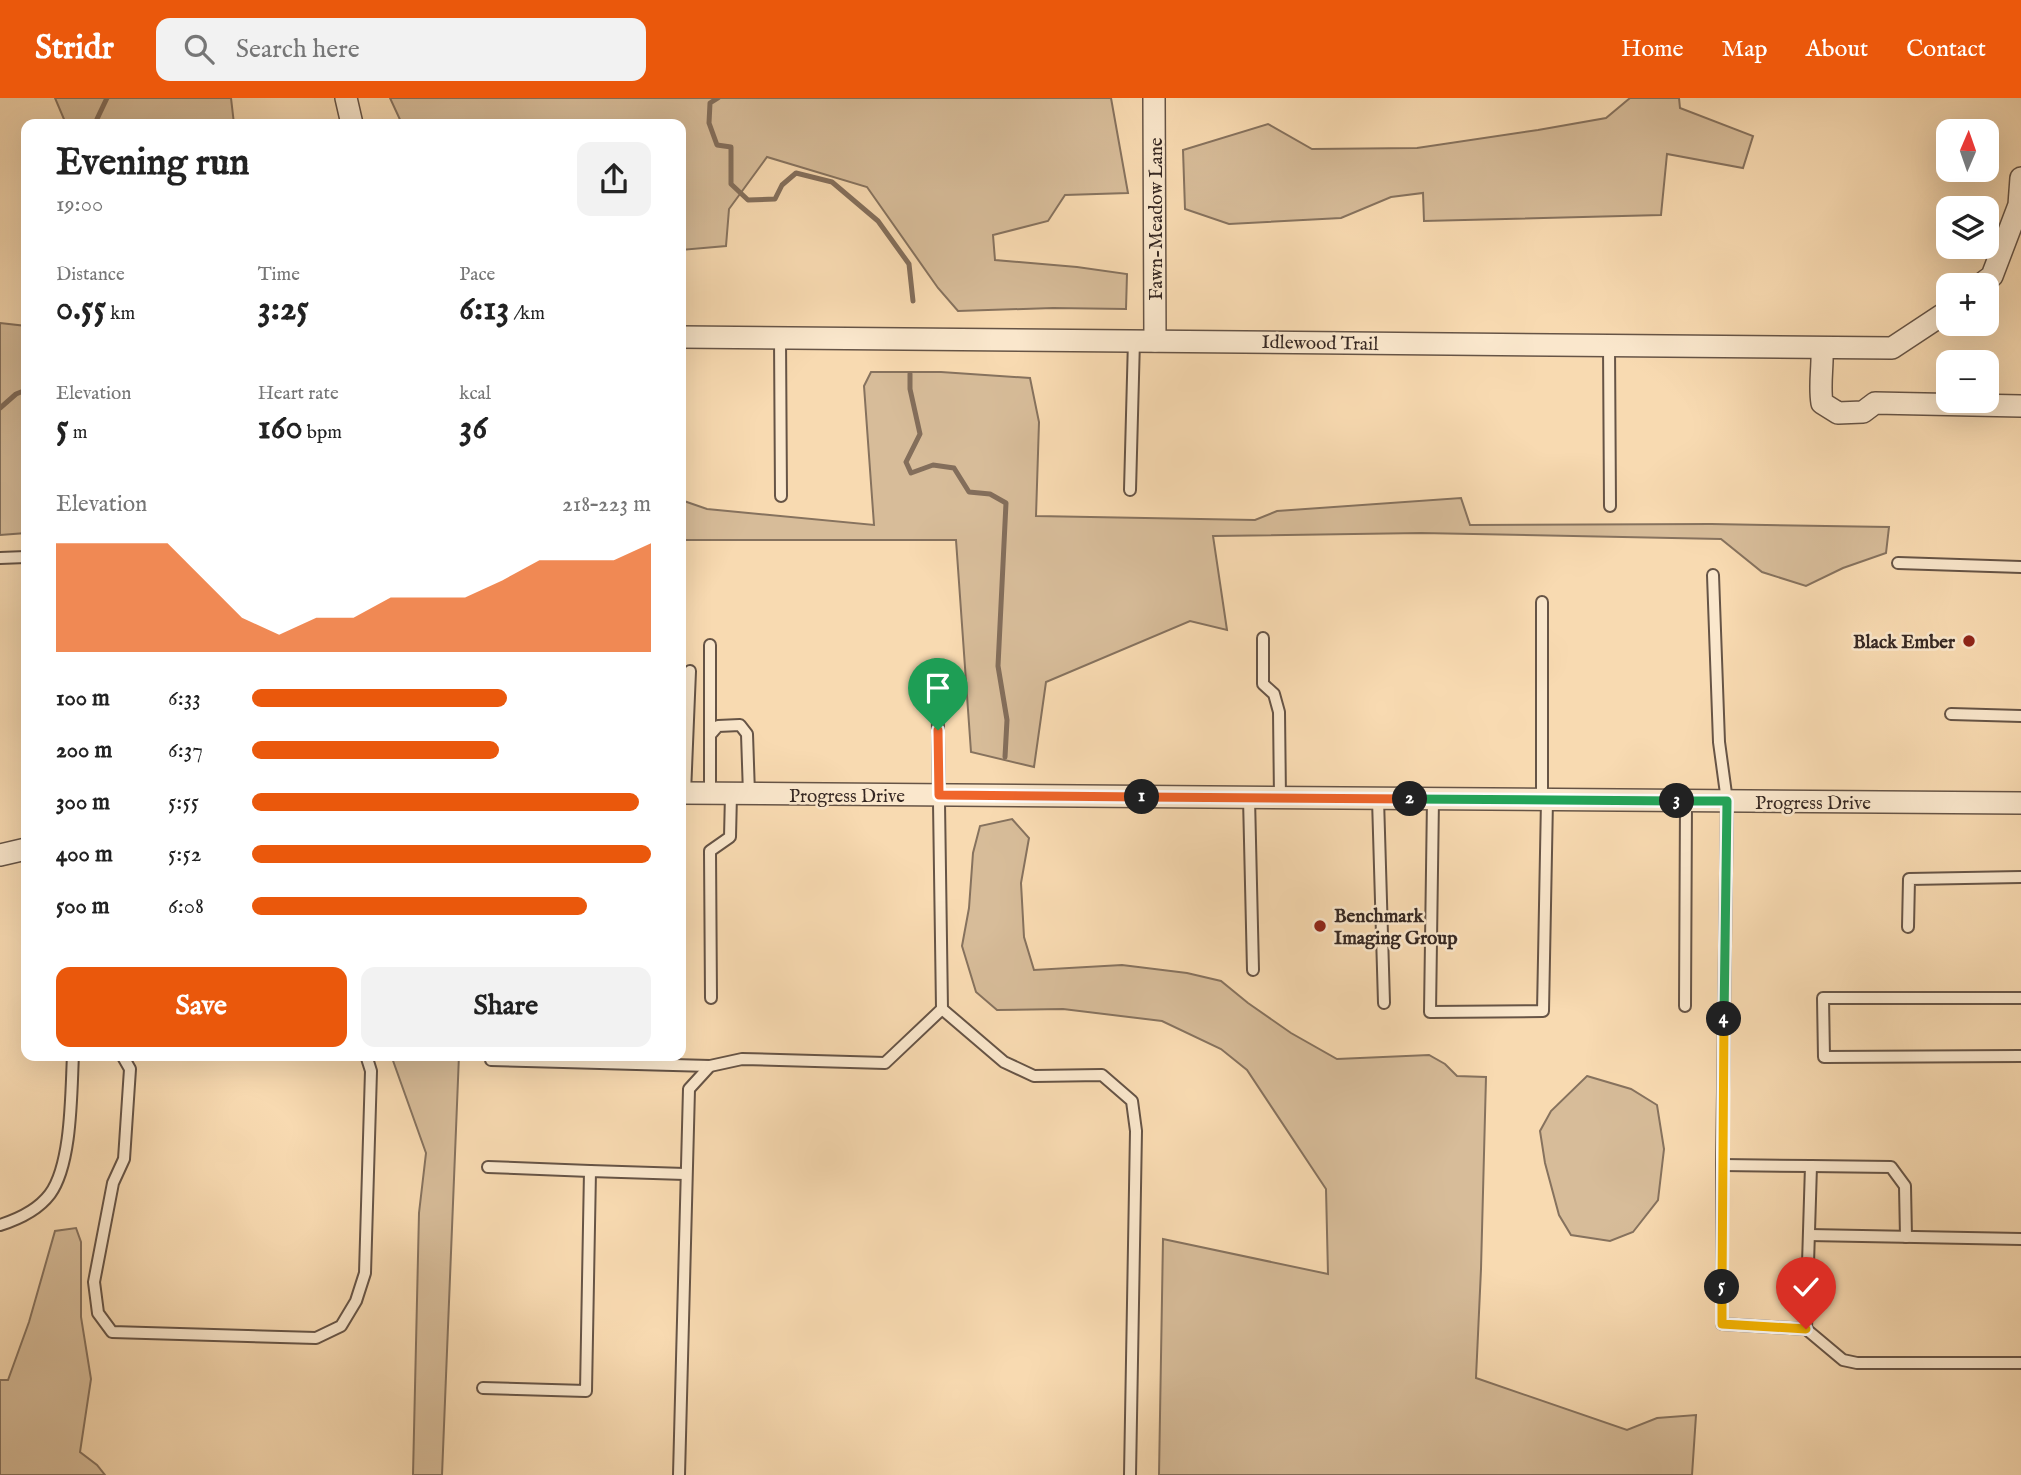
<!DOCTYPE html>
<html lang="en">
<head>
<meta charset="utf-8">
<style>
	:root { --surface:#fff; --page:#f2f2f2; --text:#222; --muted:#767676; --accent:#ea580c }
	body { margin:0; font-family:"IM FELL English",serif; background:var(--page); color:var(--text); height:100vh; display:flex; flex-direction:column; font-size:26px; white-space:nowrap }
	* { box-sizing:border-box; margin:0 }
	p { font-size:23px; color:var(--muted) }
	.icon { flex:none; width:38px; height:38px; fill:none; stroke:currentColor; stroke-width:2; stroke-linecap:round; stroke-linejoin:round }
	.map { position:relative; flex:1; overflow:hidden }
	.drawer { position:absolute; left:21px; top:21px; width:665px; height:942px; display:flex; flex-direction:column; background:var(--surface); border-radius:14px; box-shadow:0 7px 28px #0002 }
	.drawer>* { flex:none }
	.needle { width:46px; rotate:2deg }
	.tools { position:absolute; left:1936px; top:21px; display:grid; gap:14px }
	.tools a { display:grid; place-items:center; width:63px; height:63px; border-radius:14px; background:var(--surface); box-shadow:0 7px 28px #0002; font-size:35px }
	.pin { position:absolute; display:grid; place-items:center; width:60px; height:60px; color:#fff; margin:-72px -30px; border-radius:50% 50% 50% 0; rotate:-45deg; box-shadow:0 0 7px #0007 }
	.pin .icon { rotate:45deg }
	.km { position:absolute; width:35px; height:35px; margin:-18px; border-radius:50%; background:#222; color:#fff; font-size:19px; line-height:35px; text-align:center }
	.round { display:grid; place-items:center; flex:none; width:74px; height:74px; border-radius:14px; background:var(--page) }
	.overview { display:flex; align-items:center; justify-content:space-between; height:119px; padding:0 35px }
	h1 { font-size:38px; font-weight:700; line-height:52px }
	.figures { display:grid; grid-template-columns:repeat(3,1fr); gap:10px; height:119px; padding:7px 35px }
	.figures div { display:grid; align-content:center }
	.figures b { font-size:35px; font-weight:700 }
	.figures small { font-size:19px; font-weight:400 }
	.figures p { font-size:19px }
	.chart { height:196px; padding:14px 35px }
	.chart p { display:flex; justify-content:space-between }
	.chart svg { width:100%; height:126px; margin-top:7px; fill:var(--accent); opacity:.7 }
	.action { display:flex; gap:14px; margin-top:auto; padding:14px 35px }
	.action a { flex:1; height:80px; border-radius:14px; background:var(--accent); color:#fff; font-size:28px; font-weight:700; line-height:80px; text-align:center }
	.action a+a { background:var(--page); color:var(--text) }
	ul { padding:0 35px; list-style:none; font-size:23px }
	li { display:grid; grid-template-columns:112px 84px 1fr; align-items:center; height:52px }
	li i { height:18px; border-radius:9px; background:var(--accent) }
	header { display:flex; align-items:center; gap:42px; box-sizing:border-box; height:98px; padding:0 35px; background:var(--accent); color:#fff }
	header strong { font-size:33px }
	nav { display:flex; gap:38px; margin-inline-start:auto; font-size:24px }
	.search { width:490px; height:63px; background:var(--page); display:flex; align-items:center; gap:18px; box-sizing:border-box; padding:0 24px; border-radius:14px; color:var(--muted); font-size:26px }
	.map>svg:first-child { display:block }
	.green { fill:#d7bc99; stroke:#86725e; stroke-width:2 }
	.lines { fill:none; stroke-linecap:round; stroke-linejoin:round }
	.stream { stroke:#836e5b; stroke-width:5 }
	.lane-casing { stroke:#665446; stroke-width:14 }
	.street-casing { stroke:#665446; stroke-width:24 }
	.lane { stroke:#fae7cc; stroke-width:10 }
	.street { stroke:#fae7cc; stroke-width:21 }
	.split-1-casing { stroke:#fff; stroke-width:14 }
	.split-2-casing { stroke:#fff; stroke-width:14 }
	.split-3-casing { stroke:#fff; stroke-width:14 }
	.split-4-casing { stroke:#fff; stroke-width:14 }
	.split-5-casing { stroke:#fff; stroke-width:14 }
	.split-6-casing { stroke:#fff; stroke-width:14 }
	.split-1 { stroke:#f0652b; stroke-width:9 }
	.split-2 { stroke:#f0652b; stroke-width:9 }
	.split-3 { stroke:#22a559; stroke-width:9 }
	.split-4 { stroke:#22a559; stroke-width:9 }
	.split-5 { stroke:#f5b400; stroke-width:9 }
	.split-6 { stroke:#f5b400; stroke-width:9 }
	.poi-dot { fill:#8f2418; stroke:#fae7cc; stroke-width:2.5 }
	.labels { text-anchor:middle; stroke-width:5; stroke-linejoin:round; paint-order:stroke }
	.street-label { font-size:19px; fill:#362823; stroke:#fae7cc }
	.poi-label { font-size:19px; font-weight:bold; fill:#362823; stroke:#fae7cc; text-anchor:end }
</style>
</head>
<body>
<header>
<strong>Stridr</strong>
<div class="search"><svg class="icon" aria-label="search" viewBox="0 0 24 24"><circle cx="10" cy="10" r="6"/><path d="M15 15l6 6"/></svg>Search here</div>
<nav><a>Home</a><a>Map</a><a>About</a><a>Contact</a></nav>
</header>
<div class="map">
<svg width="2021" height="1377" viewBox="0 0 2021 1377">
	<rect width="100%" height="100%" fill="#f8dab1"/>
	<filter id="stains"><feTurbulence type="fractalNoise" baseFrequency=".00286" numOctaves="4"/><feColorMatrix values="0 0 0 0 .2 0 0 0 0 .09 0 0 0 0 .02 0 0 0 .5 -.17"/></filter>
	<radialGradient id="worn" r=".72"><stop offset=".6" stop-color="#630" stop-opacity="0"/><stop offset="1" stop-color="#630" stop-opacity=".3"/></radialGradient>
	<g class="green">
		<polygon points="55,0 231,0 234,26 66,26"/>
		<polygon points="390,0 1111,0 1128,95 1065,97 1048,123 993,137 995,162 1077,169 1127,176 1126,211 1053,210 958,213 938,190 867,89 767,59 729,111 726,148 681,152 681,26 402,26"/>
		<polygon points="1630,0 1679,0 1680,10 1753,38 1743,70 1667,56 1661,117 1424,123 1423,95 1391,99 1341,120 1229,126 1185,111 1183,52 1268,26 1312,51 1417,50 1538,32 1606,20"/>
		<polygon points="0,225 26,228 26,435 0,437"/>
		<polygon points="871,274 941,274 1030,280 1039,324 1036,418 1255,422 1277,413 1461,400 1470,427 1711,426 1889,429 1886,455 1843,470 1806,488 1762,474 1721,441 1421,435 1213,438 1227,532 1190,523 1046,584 1034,669 971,654 956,442 681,442 681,402 707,411 874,427 864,288"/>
		<polygon points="1012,721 1029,740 1021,785 1024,839 1034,872 1122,867 1187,875 1221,883 1248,905 1291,935 1337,961 1429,957 1445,966 1457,978 1486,979 1481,1171 1476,1280 1627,1332 1657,1320 1696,1317 1692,1377 1159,1377 1163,1141 1328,1176 1326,1091 1247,972 1221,951 1162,923 1063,911 997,912 976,894 962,848 969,810 973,755 980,728"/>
		<polygon points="391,957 459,957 442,1377 413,1377 419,1115 426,1055"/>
		<polygon points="1587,978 1631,991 1657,1007 1664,1051 1658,1102 1633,1134 1610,1143 1571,1137 1559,1117 1545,1065 1540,1033 1551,1013"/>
		<polygon points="76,1130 81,1144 81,1219 91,1281 80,1354 97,1367 105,1377 0,1377 0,1282 8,1282 29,1224 55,1133"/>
	</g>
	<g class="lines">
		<g class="stream">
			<polyline points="718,0 710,5 709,25 717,47 731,49 731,86 748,102 775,101 782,87 796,75 832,84 878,123 909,166 913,203"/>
			<polyline points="98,26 97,21 107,0"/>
			<polyline points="910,276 910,291 920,336 906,364 911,375 933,367 954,370 969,394 990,396 1006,405 998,568 1007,622 1005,659"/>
			<polyline points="0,310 16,296 26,292"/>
		</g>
		<g class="lane-casing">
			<g id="lane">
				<polyline points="780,240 781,398"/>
				<polyline points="1609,248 1610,408"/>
				<polyline points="1130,392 1134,242"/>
				<polyline points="0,460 26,459"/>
				<polyline points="1898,465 2021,469"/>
				<polyline points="1713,477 1719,644 1727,703 1722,1067 1722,1226 1806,1231 1843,1262 1857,1265 2021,1265"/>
				<polyline points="1263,540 1263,586 1274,596 1279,614 1280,700"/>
				<polyline points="937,567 942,911 1004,964 1034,978 1102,977 1132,1003 1136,1033 1130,1377"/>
				<polyline points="1951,616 2021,618"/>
				<polyline points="711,636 718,628 740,627 747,636 749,696"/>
				<polyline points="685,695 690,573"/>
				<polyline points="710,696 710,547"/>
				<polyline points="1249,700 1253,872"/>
				<polyline points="1378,701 1384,905"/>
				<polyline points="1433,701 1430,914 1543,913 1547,702"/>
				<polyline points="1542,702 1542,504"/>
				<polyline points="1908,829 1909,781 2021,779"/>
				<polyline points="711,900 710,753 730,739 731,696"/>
				<polyline points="2021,900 1823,900 1824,959 2021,958"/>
				<polyline points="1685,908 1686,703"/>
				<polyline points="122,957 130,971 124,1061 113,1085 94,1184 98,1215 112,1234 316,1240 341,1228 356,1203 365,1175 371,973 366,957"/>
				<polyline points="491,962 710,968"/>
				<polyline points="1722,1067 1811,1068 1806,1231"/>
				<polyline points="1811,1068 1891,1069 1905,1088 1906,1139"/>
				<polyline points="488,1069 590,1073"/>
				<path d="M0 1127C19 1121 38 1112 50 1096 72 1066 71 995 73 957"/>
				<polyline points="1809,1137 2021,1141"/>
				<polyline points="483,1290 586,1293 590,1073 685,1076"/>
				<polyline points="679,1377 689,991 710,968 742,961 885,965 942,911"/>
			</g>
		</g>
		<g class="street-casing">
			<g id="street">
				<polyline points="346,0 352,26"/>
				<polyline points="1154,0 1155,243"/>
				<polyline points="1980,187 1992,178 2019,107 2021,80"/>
				<polyline points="681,239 1892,250 1948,213"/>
				<path d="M1822 250C1823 269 1819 287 1822 305L1838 315 1863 314 1875 305 2021 308"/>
				<polyline points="681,695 2021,705"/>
				<polyline points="0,757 26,751"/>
			</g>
		</g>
		<use href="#lane" class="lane"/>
		<use href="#street" class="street"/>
	</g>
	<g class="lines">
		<g class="split-1-casing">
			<polyline id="split-1" points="938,632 939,697 1142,699"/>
		</g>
		<g class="split-2-casing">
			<polyline id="split-2" points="1142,699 1410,701"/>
		</g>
		<g class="split-3-casing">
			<polyline id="split-3" points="1410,701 1677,703"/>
		</g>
		<g class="split-4-casing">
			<polyline id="split-4" points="1677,703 1727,703 1724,921"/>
		</g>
		<g class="split-5-casing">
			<polyline id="split-5" points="1722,1189 1724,921"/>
		</g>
		<g class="split-6-casing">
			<polyline id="split-6" points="1722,1189 1722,1226 1806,1231"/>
		</g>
		<use href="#split-1" class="split-1"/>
		<use href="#split-2" class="split-2"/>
		<use href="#split-3" class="split-3"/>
		<use href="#split-4" class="split-4"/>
		<use href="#split-5" class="split-5"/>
		<use href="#split-6" class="split-6"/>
	</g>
	<g class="poi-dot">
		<circle cx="1969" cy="543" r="7"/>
		<circle cx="1320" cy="828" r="7"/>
	</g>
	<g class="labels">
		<g class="street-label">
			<text transform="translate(1155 121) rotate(-90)" y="7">Fawn-Meadow Lane</text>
			<text transform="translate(1320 244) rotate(1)" y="7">Idlewood Trail</text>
			<text x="847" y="704">Progress Drive</text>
			<text x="1813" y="711">Progress Drive</text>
		</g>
		<g class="poi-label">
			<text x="1955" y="550">Black Ember</text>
			<text x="1334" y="824" text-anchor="start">Benchmark<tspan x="1334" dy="22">Imaging Group</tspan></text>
		</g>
	</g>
	<rect width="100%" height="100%" filter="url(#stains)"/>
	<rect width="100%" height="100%" fill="url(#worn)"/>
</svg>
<div class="tools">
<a><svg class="needle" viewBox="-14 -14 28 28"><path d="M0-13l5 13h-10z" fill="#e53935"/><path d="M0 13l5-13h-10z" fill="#767676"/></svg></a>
<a><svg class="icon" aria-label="layers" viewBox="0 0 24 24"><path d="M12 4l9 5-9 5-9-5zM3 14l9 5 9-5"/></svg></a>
<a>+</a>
<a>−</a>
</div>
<div class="pin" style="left:938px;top:632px;background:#1e9e55"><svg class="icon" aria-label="arrive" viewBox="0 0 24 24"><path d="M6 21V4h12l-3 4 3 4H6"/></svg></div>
<div class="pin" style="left:1806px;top:1231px;background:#d93025"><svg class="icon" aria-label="check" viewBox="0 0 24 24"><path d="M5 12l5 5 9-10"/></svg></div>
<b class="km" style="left:1142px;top:699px">1</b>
<b class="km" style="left:1410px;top:701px">2</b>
<b class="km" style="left:1677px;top:703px">3</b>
<b class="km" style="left:1724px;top:921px">4</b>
<b class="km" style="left:1722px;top:1189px">5</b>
<section class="drawer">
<div class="overview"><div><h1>Evening run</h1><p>19:00</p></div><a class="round"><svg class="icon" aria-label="share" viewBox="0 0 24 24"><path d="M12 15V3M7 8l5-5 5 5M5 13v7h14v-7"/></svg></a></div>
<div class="figures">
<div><p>Distance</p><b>0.55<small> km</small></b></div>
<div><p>Time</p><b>3:25</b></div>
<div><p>Pace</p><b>6:13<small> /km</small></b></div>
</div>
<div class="figures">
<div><p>Elevation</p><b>5<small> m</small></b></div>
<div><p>Heart rate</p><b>160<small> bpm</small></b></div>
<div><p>kcal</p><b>36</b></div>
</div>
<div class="chart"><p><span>Elevation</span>218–223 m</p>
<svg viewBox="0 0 160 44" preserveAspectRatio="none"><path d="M0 44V6L10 6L20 6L30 6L40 19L50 32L60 38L70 32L80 32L90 25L100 25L110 25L120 19L130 12L140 12L150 12L160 6V44z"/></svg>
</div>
<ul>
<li><b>100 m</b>6:33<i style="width:64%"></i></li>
<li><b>200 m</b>6:37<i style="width:62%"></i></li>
<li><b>300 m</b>5:55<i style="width:97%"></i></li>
<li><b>400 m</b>5:52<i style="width:100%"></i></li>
<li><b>500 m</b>6:08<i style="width:84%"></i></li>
</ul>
<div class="action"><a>Save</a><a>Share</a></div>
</section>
</div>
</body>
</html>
